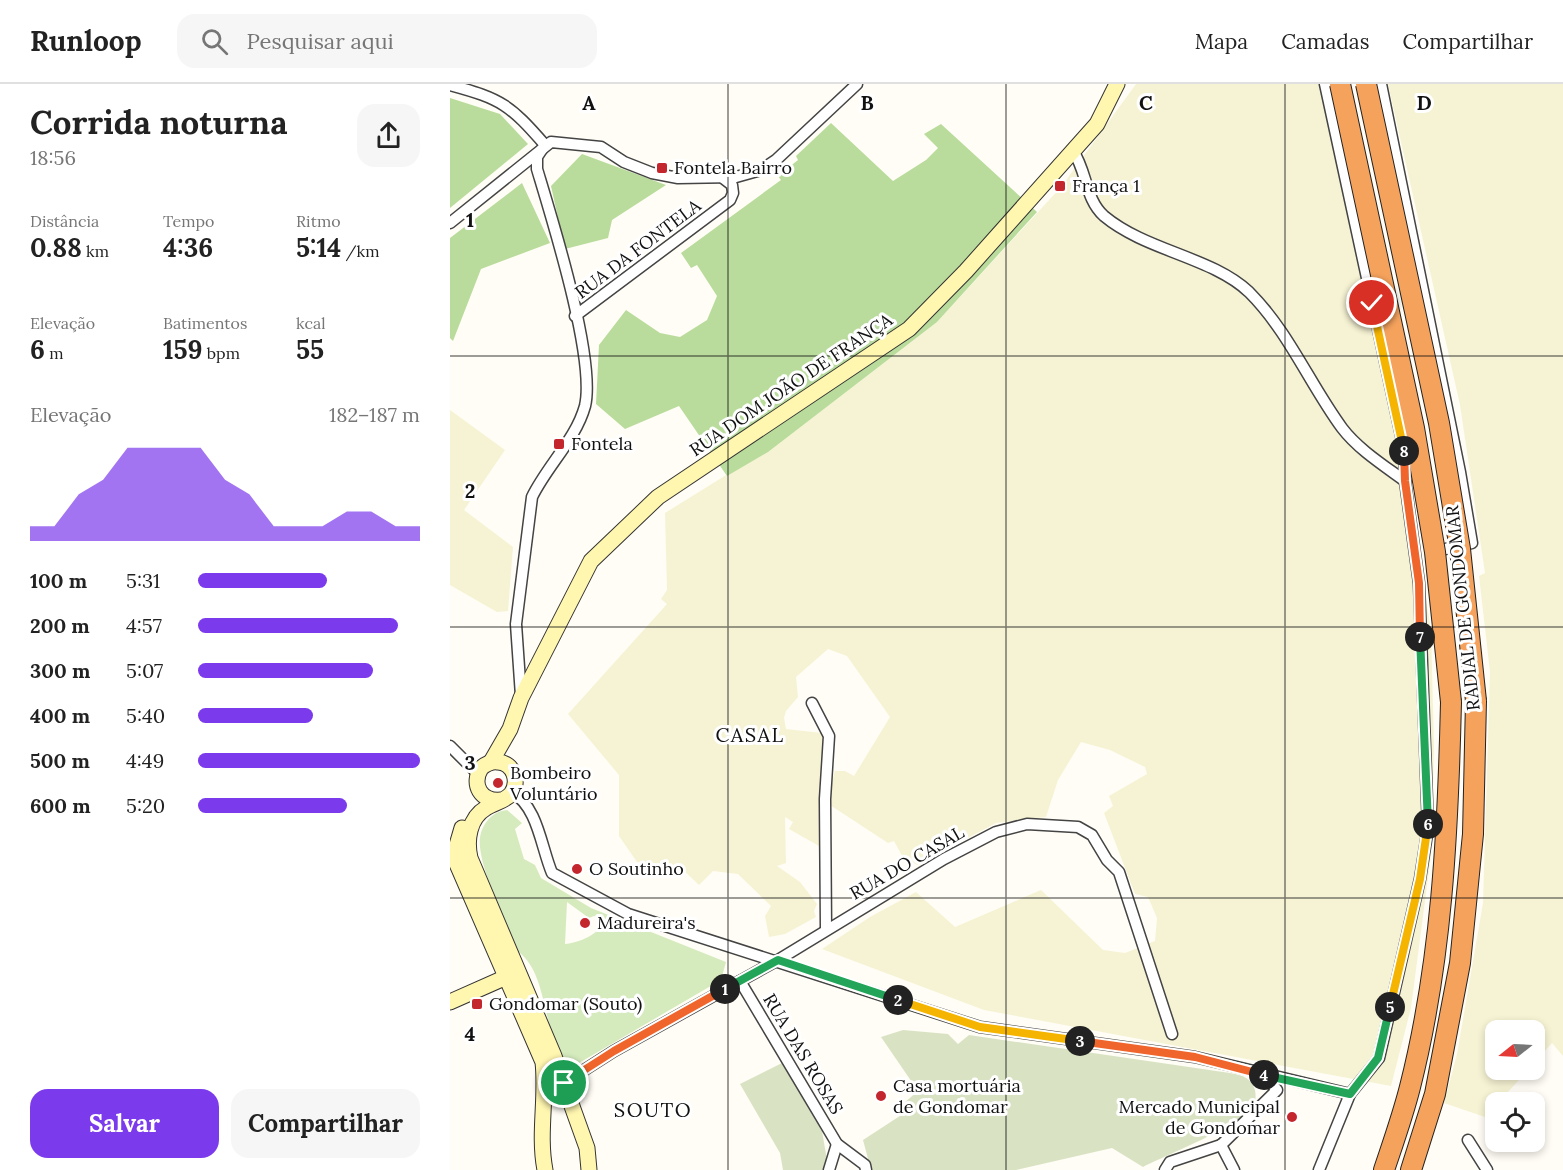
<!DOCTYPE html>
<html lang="pt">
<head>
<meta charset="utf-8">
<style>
	:root { --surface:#fff; --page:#f6f6f6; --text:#222; --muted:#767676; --line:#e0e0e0; --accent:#7c3aed }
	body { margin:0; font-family:Lora,serif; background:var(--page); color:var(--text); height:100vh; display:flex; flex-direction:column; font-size:22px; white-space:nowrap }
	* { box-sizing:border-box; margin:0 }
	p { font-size:20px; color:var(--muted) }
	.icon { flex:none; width:33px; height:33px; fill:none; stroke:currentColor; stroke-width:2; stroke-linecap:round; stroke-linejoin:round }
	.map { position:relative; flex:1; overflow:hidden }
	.drawer { display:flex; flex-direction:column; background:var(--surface); width:450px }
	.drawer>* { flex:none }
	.needle { width:39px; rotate:252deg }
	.buttons { position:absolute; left:1035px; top:936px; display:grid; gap:12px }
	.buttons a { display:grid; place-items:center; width:60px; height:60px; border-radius:12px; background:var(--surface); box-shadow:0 3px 9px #0003; font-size:30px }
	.pin { position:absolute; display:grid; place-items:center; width:51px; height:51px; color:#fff; margin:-26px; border:3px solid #fff; border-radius:50%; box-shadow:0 2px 6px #0007 }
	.km { position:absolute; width:30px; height:30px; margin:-15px; border-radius:50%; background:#222; color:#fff; font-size:16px; line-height:30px; text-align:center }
	.round { display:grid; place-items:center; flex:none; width:63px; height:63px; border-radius:18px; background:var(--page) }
	.summary { display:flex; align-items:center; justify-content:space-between; height:102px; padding:0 30px }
	h1 { font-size:33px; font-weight:700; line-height:45px }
	.stats { display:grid; grid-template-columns:repeat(3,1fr); gap:9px; height:102px; padding:6px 30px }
	.stats div { display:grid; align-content:center }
	.stats b { font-size:26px; font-weight:700 }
	.stats small { font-size:16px; font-weight:400 }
	.stats p { font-size:16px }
	.chart { height:168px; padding:12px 30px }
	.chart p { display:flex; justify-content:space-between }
	.chart svg { width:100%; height:108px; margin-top:6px; fill:var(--accent); opacity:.7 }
	.primary-button { display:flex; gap:12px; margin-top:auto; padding:12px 30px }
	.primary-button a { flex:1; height:69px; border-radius:18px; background:var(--accent); color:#fff; font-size:24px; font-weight:700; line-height:69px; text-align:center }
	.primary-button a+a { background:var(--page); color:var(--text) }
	ul { padding:0 30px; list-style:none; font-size:20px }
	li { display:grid; grid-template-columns:96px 72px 1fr; align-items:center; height:45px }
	li i { height:15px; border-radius:8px; background:var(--accent) }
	header { display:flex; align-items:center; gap:36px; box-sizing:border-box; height:84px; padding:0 30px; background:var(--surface); border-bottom:2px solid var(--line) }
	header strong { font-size:28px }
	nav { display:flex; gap:33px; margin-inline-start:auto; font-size:21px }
	.search { width:420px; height:54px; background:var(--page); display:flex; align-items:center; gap:15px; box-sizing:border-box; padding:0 21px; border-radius:18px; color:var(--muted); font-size:22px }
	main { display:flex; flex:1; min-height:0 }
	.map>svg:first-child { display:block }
	.farmland { fill:#f6f3d4 }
	.green { fill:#d5ebbd; fill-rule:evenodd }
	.forest { fill:#b9dc9c }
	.cemetery { fill:#d9e3c4 }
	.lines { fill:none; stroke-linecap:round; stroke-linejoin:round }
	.street-casing { stroke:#444; stroke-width:13 }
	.secondary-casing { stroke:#333; stroke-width:17 }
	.highway-casing { stroke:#222; stroke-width:22 }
	.street { stroke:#fff; stroke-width:10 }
	.secondary { stroke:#fff6b0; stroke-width:15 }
	.highway { stroke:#f5a25d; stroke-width:20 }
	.highway-bridge-casing { stroke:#222; stroke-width:22; stroke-linecap:butt }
	.highway-bridge { stroke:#f5a25d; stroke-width:20 }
	.split-1-casing { stroke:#fff; stroke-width:12 }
	.split-2-casing { stroke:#fff; stroke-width:12 }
	.split-3-casing { stroke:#fff; stroke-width:12 }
	.split-4-casing { stroke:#fff; stroke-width:12 }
	.split-5-casing { stroke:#fff; stroke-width:12 }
	.split-6-casing { stroke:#fff; stroke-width:12 }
	.split-7-casing { stroke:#fff; stroke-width:12 }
	.split-8-casing { stroke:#fff; stroke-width:12 }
	.split-9-casing { stroke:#fff; stroke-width:12 }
	.split-1 { stroke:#f0652b; stroke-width:8 }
	.split-2 { stroke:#22a559; stroke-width:8 }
	.split-3 { stroke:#f5b400; stroke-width:8 }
	.split-4 { stroke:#f0652b; stroke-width:8 }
	.split-5 { stroke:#22a559; stroke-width:8 }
	.split-6 { stroke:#f5b400; stroke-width:8 }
	.split-7 { stroke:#22a559; stroke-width:8 }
	.split-8 { stroke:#f0652b; stroke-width:8 }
	.split-9 { stroke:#f5b400; stroke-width:8 }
	.grid { fill:none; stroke:#111; stroke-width:1.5; stroke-opacity:0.55 }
	.poi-dot { fill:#c4262e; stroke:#fff; stroke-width:2 }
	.labels { text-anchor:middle; stroke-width:6; stroke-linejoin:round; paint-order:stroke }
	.poi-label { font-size:18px; fill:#111; stroke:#fff; text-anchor:start }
	.street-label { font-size:18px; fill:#111; stroke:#fff }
	.neighbourhood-label { font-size:20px; letter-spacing:1.5px; fill:#111; stroke:#fff }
	.grid-label { font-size:20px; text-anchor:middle; font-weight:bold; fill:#111; stroke:#fff; stroke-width:6; stroke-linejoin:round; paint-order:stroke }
</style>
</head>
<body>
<header>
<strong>Runloop</strong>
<div class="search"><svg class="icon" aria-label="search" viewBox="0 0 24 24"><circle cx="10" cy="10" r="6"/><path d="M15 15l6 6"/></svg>Pesquisar aqui</div>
<nav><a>Mapa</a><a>Camadas</a><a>Compartilhar</a></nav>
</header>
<main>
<section class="drawer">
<div class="summary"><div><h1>Corrida noturna</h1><p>18:56</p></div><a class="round"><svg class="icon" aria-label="share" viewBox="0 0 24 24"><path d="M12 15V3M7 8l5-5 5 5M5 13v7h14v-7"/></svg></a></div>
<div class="stats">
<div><p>Distância</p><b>0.88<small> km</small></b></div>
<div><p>Tempo</p><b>4:36</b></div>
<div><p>Ritmo</p><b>5:14<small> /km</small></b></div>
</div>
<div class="stats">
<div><p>Elevação</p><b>6<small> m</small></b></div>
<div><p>Batimentos</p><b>159<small> bpm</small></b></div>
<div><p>kcal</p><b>55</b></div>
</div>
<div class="chart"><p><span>Elevação</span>182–187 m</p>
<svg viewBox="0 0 160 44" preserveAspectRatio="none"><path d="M0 44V38L10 38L20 25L30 19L40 6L50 6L60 6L70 6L80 19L90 25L100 38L110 38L120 38L130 32L140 32L150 38L160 38V44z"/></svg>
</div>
<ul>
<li><b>100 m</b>5:31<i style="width:58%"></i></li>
<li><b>200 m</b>4:57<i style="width:90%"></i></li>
<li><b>300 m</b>5:07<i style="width:79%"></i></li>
<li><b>400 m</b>5:40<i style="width:52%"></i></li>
<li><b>500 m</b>4:49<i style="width:100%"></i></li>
<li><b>600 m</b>5:20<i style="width:67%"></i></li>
</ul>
<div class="primary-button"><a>Salvar</a><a>Compartilhar</a></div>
</section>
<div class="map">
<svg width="1113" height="1086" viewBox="0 0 1113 1086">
	<rect width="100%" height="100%" fill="#fffdf5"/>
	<g class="farmland">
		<polygon points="686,0 873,0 940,312 981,545 984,662 981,771 961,924 941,1002 534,926 372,865 420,833 466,808 505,843 591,806 653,866 675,869 705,857 707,834 698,813 685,810 654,729 663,722 659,712 697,690 695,683 660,666 631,658 608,696 596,733 546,739 467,781 451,770 444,757 438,759 380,721 380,705 385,687 395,687 404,692 440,633 397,572 378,565 346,593 348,613 336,627 334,634 336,645 372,649 376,668 369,762 339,745 343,738 335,733 336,779 327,782 350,798 367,820 364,827 366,833 335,850 319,853 315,832 321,822 288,790 263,787 249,801 230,783 187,778 169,752 169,691 118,630 217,520 211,515 217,506 215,429 334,355 487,238 611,103"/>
		<polygon points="938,0 1113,0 1113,972 1102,959 1085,978 1084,946 1046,946 1046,986 1078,986 1035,1033 994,1019 1007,970 1033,819 1040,588 1029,492 1035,489 1010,321"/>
		<polygon points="0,326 55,366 14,426 63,463 58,527 47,528 0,501"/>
	</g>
	<path class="green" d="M57 726 72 739 65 745 74 775 85 781 91 794 141 824 276 878 271 896 117 986C111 971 104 957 100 942 92 916 90 882 66 866 56 838 33 792 30 763 28 745 39 728 57 726ZM117 818 139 834 144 832 155 836C150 850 129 859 115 860Z"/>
	<g class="forest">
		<polygon points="0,14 50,30 78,60 0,124"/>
		<polygon points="381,39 443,97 476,76 488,64 474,50 491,40 587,128 487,238 318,368 277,392 229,322 175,345 146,320 149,261 176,226 210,249 230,253 257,236 267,212 247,181 241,184 231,169 331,96 328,92 348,76 346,72"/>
		<polygon points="132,70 216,101 162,136 158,154 115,165 101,102"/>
		<polygon points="72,99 100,159 31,185 3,257 0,254 0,154"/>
	</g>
	<g class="cemetery">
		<path d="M453 946 498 950 508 960 519 951 780 989C791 991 801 993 805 1006 806 1012 806 1017 803 1023 790 1042 716 1071 693 1083L662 1064 566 1086H421L413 1056 459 1026 454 1019 468 1007 431 953Z"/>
		<polygon points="332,979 372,1047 377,1076 373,1086 333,1086 330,1069 290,1000"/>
	</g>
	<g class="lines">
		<g class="street-casing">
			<g id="street">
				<polyline points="875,0 954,365 955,397 969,499 978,744 970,795 929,974 900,1010"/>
				<polyline points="931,0 1010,388 1022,459 982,468"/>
				<path d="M0 1C52 15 60 21 95 61"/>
				<path d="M623 67C637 87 635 115 654 132 696 167 762 173 799 208 839 248 859 299 892 344 908 365 933 381 955 397"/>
				<polyline points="0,139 101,58 151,63 174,78 202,89 228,94 286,93 311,86 326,76 407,0"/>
				<polyline points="125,232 280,116 283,109 282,101 273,94"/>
				<path d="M71 612 66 540 82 413C97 382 126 355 135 322 146 275 102 135 87 85V73L95 61"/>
				<polyline points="362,619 379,652 375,715 376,845"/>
				<polyline points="0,662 28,690"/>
				<path d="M62 708C88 723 91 763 102 789L178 830 530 943 745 973 900 1010 869 1086"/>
				<polyline points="290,897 387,1060 415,1081 416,1086"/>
				<polyline points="114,999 164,967 328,876 494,775 546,748 577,740 628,743 642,751 657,776 669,788 722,950"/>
				<polyline points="1018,1056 1037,1086"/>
				<polyline points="771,1061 827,1006 814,991"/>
				<polyline points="771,1061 784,1086"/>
				<polyline points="379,1086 387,1060"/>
				<polyline points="715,1086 720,1078 771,1061"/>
			</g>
		</g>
		<g class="secondary-casing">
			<g id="secondary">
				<polyline points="41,678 60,645 71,614 141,477 208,413 459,245 516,187 647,40 667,0"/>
				<path d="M51 716C31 718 21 701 31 684 36 680 42 677 48 678 64 679 70 698 61 710 55 717 44 719 36 724 19 734 16 756 20 774L104 972 137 1064 139 1086"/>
				<path d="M12 744 5 768 7 780 93 978C97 1014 88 1050 95 1086"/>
				<polyline points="0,918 63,890"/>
			</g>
		</g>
		<g class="highway-casing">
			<g id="highway">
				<path d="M934 1086C943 1059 953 1031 960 1003 992 877 998 748 1001 618"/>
				<polyline points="961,1086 985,1010 1010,879 1023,750 1026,617"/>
			</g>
		</g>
		<use href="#street" class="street"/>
		<use href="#secondary" class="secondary"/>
		<use href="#highway" class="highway"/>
		<g class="highway-bridge-casing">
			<g id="highway-bridge">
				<polyline points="890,0 964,344 985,468 1001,618"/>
				<polyline points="916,0 989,339 1010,465 1026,617"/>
			</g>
		</g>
		<use href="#highway-bridge" class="highway-bridge"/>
	</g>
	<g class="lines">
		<g class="split-1-casing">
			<polyline id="split-1" points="114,999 164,967 275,905"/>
		</g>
		<g class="split-2-casing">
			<polyline id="split-2" points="275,905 328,876 448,916"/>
		</g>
		<g class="split-3-casing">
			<polyline id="split-3" points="448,916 530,943 630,957"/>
		</g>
		<g class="split-4-casing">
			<polyline id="split-4" points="630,957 745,973 814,991"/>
		</g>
		<g class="split-5-casing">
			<polyline id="split-5" points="814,991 900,1010 928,974 940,923"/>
		</g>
		<g class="split-6-casing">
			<polyline id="split-6" points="940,923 970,795 978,740"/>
		</g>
		<g class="split-7-casing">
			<polyline id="split-7" points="970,553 978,740"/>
		</g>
		<g class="split-8-casing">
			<polyline id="split-8" points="954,367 955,397 969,499 970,553"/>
		</g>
		<g class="split-9-casing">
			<polyline id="split-9" points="922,219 954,367"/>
		</g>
		<use href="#split-1" class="split-1"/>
		<use href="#split-2" class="split-2"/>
		<use href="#split-3" class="split-3"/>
		<use href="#split-4" class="split-4"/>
		<use href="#split-5" class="split-5"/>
		<use href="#split-6" class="split-6"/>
		<use href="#split-7" class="split-7"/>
		<use href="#split-8" class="split-8"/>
		<use href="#split-9" class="split-9"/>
	</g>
	<path class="grid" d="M278 0V1086M556 0V1086M835 0V1086M0 272H1113M0 543H1113M0 814H1113"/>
	<g class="poi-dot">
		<rect x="206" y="78" width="12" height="12" rx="3"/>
		<rect x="604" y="96" width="12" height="12" rx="3"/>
		<rect x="103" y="354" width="12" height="12" rx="3"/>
		<circle cx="48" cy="699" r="6"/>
		<circle cx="127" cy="785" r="6"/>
		<circle cx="135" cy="839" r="6"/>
		<rect x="21" y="914" width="12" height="12" rx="3"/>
		<circle cx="431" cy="1012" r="6"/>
		<circle cx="842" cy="1033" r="6"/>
	</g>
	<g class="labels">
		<g class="poi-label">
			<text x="224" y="90">Fontela Bairro</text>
			<text x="622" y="108">França 1</text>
			<text x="121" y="366">Fontela</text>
			<text x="60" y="695">Bombeiro<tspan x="60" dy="21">Voluntário</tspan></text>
			<text x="139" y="791">O Soutinho</text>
			<text x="147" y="845">Madureira's</text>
			<text x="39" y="926">Gondomar (Souto)</text>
			<text x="443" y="1008">Casa mortuária<tspan x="443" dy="21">de Gondomar</tspan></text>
			<text x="830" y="1029" text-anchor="end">Mercado Municipal<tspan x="830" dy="21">de Gondomar</tspan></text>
		</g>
		<g class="street-label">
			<text transform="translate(188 165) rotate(-37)" y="6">RUA DA FONTELA</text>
			<text transform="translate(341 301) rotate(-34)" y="6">RUA DOM JOÃO DE FRANÇA</text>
			<text transform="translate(1013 524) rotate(-96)" y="6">RADIAL DE GONDOMAR</text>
			<text transform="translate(457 779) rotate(-30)" y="6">RUA DO CASAL</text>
			<text transform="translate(353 970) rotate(59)" y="6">RUA DAS ROSAS</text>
		</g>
		<g class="neighbourhood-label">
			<text x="300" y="658">CASAL</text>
			<text x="203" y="1033">SOUTO</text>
		</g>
	</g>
	<g class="grid-label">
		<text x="139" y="26">A</text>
		<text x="417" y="26">B</text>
		<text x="696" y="26">C</text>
		<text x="974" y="26">D</text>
		<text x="20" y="143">1</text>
		<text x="20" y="414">2</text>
		<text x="20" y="686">3</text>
		<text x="20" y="957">4</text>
	</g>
</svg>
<div class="buttons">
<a><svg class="needle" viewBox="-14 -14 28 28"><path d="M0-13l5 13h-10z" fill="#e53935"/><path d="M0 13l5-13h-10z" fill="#767676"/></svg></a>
<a><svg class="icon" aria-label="locate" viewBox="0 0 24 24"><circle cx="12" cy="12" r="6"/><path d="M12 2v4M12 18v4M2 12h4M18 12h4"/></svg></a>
</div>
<div class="pin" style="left:114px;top:999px;background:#1e9e55"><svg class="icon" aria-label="arrive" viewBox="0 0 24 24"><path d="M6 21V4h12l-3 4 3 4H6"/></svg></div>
<div class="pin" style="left:922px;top:219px;background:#d93025"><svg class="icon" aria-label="check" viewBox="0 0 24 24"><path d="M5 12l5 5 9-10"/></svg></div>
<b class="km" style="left:275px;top:905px">1</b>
<b class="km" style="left:448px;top:916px">2</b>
<b class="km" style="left:630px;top:957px">3</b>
<b class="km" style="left:814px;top:991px">4</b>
<b class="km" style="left:940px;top:923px">5</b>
<b class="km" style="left:978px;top:740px">6</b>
<b class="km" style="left:970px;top:553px">7</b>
<b class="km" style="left:954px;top:367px">8</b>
</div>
</main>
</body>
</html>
